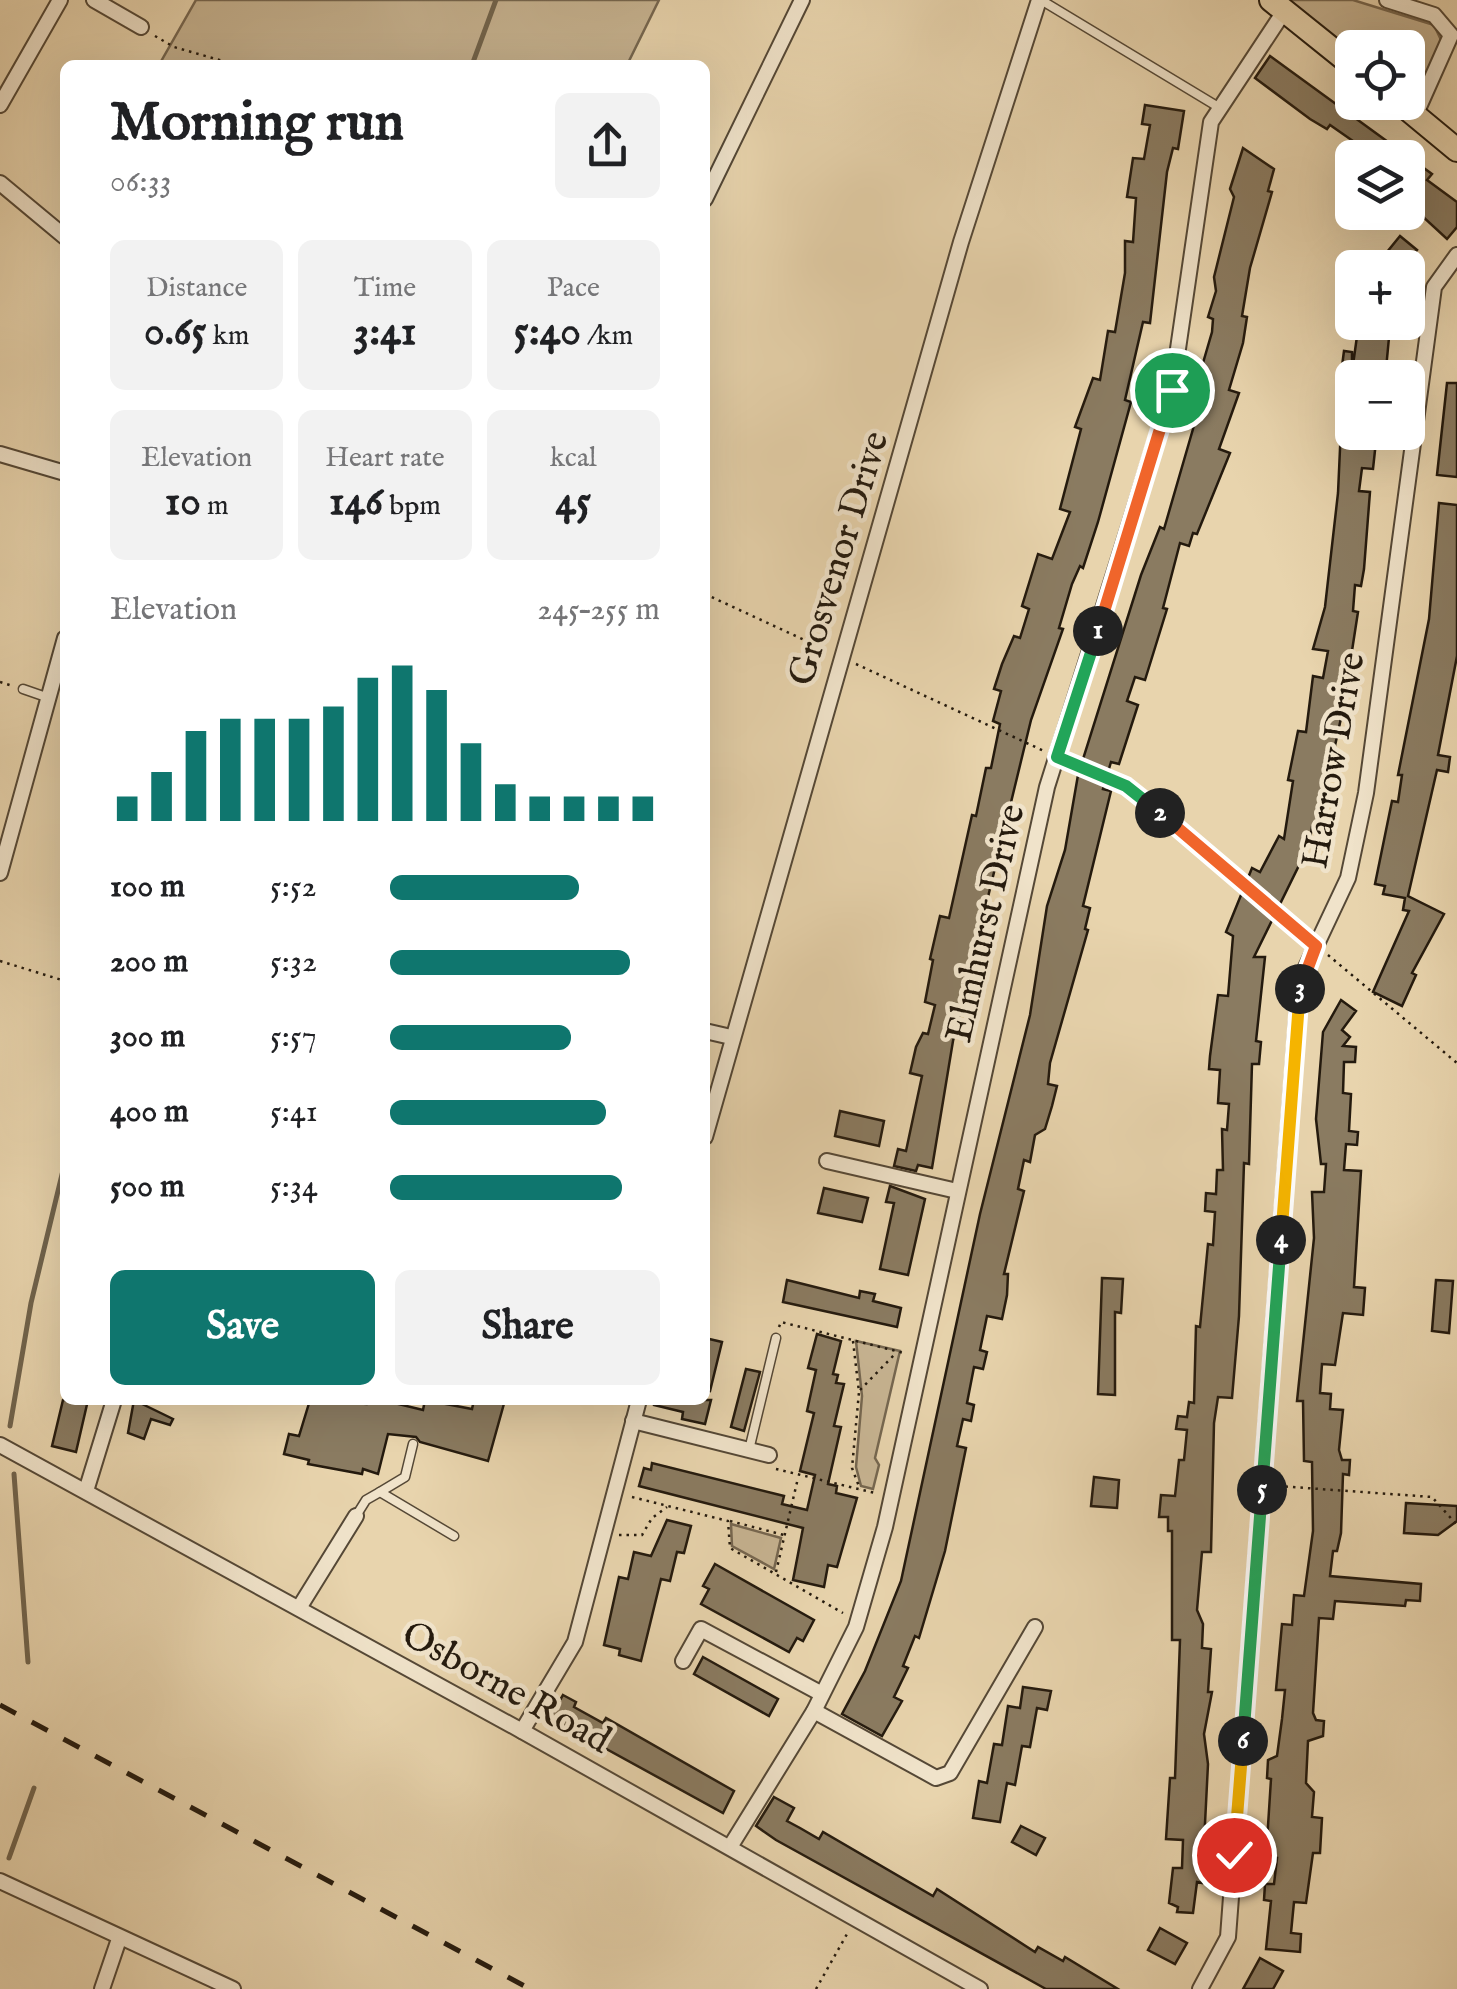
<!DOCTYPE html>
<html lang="en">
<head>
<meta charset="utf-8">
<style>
	:root { --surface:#fff; --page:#f2f2f2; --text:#202124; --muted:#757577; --accent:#0f766e }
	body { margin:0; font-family:"IM FELL English",serif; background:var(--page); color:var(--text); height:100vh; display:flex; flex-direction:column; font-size:38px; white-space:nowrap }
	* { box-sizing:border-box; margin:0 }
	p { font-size:32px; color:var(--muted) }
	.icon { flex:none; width:55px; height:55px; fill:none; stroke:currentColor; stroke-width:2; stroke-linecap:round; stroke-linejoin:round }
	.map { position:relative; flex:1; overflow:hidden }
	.drawer { position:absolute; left:60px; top:60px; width:650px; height:1345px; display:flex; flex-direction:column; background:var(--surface); border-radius:15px; box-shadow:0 10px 40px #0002 }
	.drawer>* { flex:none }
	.controls { position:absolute; left:1335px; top:30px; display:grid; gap:20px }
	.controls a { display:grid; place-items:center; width:90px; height:90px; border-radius:15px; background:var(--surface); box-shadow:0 10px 40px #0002; font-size:50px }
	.pin { position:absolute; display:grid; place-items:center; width:85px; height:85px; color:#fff; margin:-42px; border:5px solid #fff; border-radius:50%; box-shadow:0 2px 10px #0007 }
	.km { position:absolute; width:50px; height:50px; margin:-25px; border-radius:50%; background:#222; color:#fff; font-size:28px; line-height:50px; text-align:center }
	.round { display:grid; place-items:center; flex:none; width:105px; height:105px; border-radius:15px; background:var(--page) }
	.overview { display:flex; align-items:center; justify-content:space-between; height:170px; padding:0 50px }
	h1 { font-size:55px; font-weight:700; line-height:75px }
	.metrics { display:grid; grid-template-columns:repeat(3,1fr); gap:15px; height:170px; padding:10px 50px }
	.metrics div { display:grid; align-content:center; border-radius:15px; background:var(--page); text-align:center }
	.metrics b { font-size:42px; font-weight:700 }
	.metrics small { font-size:28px; font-weight:400 }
	.metrics p { font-size:28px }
	.chart { height:280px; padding:20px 50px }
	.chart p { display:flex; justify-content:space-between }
	.chart svg { width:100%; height:180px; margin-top:10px; stroke:var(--accent); stroke-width:6 }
	.button { display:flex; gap:20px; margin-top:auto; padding:20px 50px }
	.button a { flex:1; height:115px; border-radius:15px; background:var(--accent); color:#fff; font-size:40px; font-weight:700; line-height:115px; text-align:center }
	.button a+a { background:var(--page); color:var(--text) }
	ul { padding:0 50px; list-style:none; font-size:32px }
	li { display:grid; grid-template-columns:160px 120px 1fr; align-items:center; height:75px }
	li i { height:25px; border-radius:12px; background:var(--accent) }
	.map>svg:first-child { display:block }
	.green { fill:#c7b492; stroke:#766750; stroke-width:2.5 }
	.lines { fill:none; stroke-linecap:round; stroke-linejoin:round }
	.stream { stroke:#71644d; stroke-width:5 }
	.building { fill:#8a7b61; stroke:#241a0e; stroke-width:2.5 }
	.service-casing { stroke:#554836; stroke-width:11 }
	.minor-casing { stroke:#554836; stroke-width:18 }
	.primary-casing { stroke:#241a0e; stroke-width:26 }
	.path { stroke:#241a0e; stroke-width:2.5; stroke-dasharray:2.5 5; stroke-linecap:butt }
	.service { stroke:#f0e3ca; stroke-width:8 }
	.minor { stroke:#f0e3ca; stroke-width:14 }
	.primary { stroke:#e8d4ad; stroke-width:22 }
	.rail { stroke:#241a0e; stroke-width:5; stroke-dasharray:18 18; stroke-linecap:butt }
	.split-1-casing { stroke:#fff; stroke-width:20 }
	.split-2-casing { stroke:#fff; stroke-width:20 }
	.split-3-casing { stroke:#fff; stroke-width:20 }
	.split-4-casing { stroke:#fff; stroke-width:20 }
	.split-5-casing { stroke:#fff; stroke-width:20 }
	.split-6-casing { stroke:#fff; stroke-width:20 }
	.split-7-casing { stroke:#fff; stroke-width:20 }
	.split-1 { stroke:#f0652b; stroke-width:12 }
	.split-2 { stroke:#22a559; stroke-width:12 }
	.split-3 { stroke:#f0652b; stroke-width:12 }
	.split-4 { stroke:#f5b400; stroke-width:12 }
	.split-5 { stroke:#22a559; stroke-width:12 }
	.split-6 { stroke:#22a559; stroke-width:12 }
	.split-7 { stroke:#f5b400; stroke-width:12 }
	.labels { text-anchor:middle; stroke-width:9; stroke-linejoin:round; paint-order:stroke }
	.street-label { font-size:38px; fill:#241a0e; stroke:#f0e3ca }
</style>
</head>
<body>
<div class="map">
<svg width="1457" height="1989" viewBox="0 0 1457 1989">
	<rect width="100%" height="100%" fill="#e8d4ad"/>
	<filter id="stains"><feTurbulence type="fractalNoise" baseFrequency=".002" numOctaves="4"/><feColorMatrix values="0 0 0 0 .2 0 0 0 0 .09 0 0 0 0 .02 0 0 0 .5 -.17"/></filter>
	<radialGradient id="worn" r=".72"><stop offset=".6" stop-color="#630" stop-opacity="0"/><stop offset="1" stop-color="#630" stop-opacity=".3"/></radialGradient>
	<g class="green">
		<polygon points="196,0 659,0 627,65 159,65"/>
		<polygon points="1282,0 1353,0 1434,25 1441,40 1417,94 1408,98 1408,48 1352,48 1352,55"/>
		<polygon points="856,1341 900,1351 875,1458 879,1465 873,1489 861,1486 856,1467 862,1396"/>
		<polygon points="731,1524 781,1538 774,1569 732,1546"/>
	</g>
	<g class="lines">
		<g class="stream">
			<polyline points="472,65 496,0"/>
			<polyline points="10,1426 31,1303 65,1162"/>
			<polyline points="14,1474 28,1662"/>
			<polyline points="9,1858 34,1788"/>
		</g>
	</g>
	<g class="building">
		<polygon points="1270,56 1432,174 1427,180 1457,202 1457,227 1447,239 1408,203 1408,158 1356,158 1363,148 1330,125 1327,129 1310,119 1255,78"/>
		<polygon points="1145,105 1184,111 1178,149 1173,148 1167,172 1150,323 1143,322 1125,400 1131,402 1098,522 1083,568 1080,566 1072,584 1059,628 1063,629 1031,720 953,1041 932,1168 918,1165 916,1171 894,1166 898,1149 906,1151 922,1076 910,1073 916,1047 923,1033 928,1034 935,1005 925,1002 933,960 930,959 940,916 949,918 972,815 976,816 986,768 991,768 1000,724 993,721 1001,691 994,689 1002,664 1014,636 1020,638 1029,609 1022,606 1038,554 1052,559 1070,512 1060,509 1081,429 1075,427 1093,378 1100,380 1108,331 1115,332 1125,273 1125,241 1133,242 1136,198 1127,197 1133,158 1144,159 1150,125 1142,124"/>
		<polygon points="1243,148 1274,169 1268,191 1272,192 1250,268 1242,316 1247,317 1243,343 1229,390 1239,393 1219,449 1230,453 1197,534 1193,533 1189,546 1180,543 1163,608 1167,609 1145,680 1135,677 1127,701 1138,705 1119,764 1111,762 1103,789 1111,791 1083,906 1090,908 1085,929 1088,930 1050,1063 1048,1084 1057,1086 1052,1106 1045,1129 1035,1135 1030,1162 1024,1160 1018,1189 1024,1191 1004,1274 1008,1274 1007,1295 1002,1319 987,1316 980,1350 987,1352 983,1369 974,1367 967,1403 974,1405 971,1421 963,1419 957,1446 966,1448 945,1551 919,1638 915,1636 903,1666 908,1668 894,1697 902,1701 882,1736 842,1714 865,1671 901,1581 980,1214 1030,1015 1047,906 1065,850 1078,775 1141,575 1160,527 1164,529 1193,429 1200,396 1198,380 1212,332 1213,319 1208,317 1216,291 1214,277 1234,197 1230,189"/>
		<polygon points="1400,236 1417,250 1402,268 1374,268"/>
		<polygon points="1359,322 1389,322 1390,327 1386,369 1379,368 1378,378 1352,378 1352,432 1377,432 1373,469 1362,468 1359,491 1370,492 1364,569 1361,586 1355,585 1353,611 1358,612 1343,709 1317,828 1312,827 1309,845 1254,957 1265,957 1256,1041 1261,1042 1259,1064 1252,1064 1249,1164 1244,1163 1239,1316 1232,1398 1218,1397 1214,1423 1211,1552 1202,1552 1197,1610 1203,1624 1202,1648 1211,1649 1208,1692 1212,1692 1204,1734 1208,1764 1202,1883 1197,1882 1193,1913 1177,1912 1178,1907 1169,1903 1173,1868 1182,1868 1183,1840 1166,1839 1170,1778 1175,1778 1180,1640 1172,1640 1172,1531 1168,1531 1168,1517 1159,1517 1161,1495 1175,1496 1179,1460 1184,1460 1187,1430 1176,1429 1178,1416 1187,1417 1189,1402 1194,1403 1196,1326 1200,1327 1208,1244 1213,1245 1215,1212 1205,1211 1206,1193 1216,1194 1217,1170 1223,1170 1222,1129 1227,1130 1229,1104 1218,1103 1220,1070 1209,1069 1210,1056 1218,995 1228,996 1233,936 1226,932 1252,868 1260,872 1279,836 1284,839 1293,781 1288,780 1298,731 1306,732 1313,676 1323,678 1328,651 1313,649 1325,607 1338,493 1342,405 1337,404 1344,351 1352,352 1352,372"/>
		<polygon points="1447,383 1457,383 1457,477 1437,475"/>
		<polygon points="1439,503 1457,505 1457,656 1438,755 1450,757 1448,772 1437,770 1408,896 1444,914 1412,973 1416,975 1402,1006 1373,992 1409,911 1403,910 1405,898 1383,894 1385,886 1375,884 1392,801 1398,802 1402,775 1398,775 1429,619"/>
		<polygon points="1341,1000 1356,1011 1342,1030 1350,1037 1343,1046 1356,1047 1355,1062 1344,1062 1343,1093 1351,1094 1349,1131 1358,1132 1357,1145 1346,1144 1344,1170 1361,1171 1354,1287 1365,1288 1363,1315 1343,1313 1335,1365 1322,1364 1320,1393 1331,1394 1330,1409 1343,1410 1339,1450 1342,1460 1350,1460 1349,1475 1343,1474 1341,1533 1337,1551 1333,1551 1330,1576 1421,1584 1420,1601 1406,1600 1405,1606 1335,1601 1333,1619 1319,1618 1313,1713 1316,1720 1324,1721 1323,1736 1308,1741 1306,1783 1314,1792 1312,1817 1322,1818 1320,1853 1313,1853 1306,1903 1294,1902 1291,1933 1301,1934 1300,1952 1266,1949 1271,1901 1264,1900 1265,1884 1274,1884 1277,1858 1266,1857 1271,1779 1267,1778 1268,1760 1277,1756 1282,1719 1285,1690 1276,1690 1282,1624 1292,1625 1294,1595 1304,1596 1313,1531 1312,1462 1304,1461 1303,1401 1297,1401 1314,1238 1312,1192 1324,1192 1326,1164 1321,1164 1316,1119 1323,1032"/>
		<polygon points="840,1111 884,1121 879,1146 835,1136"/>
		<polygon points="890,1186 925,1199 908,1275 880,1269 894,1203 886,1202"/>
		<polygon points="824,1188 868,1198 862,1222 818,1213"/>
		<polygon points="1102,1278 1123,1279 1121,1313 1115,1312 1115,1395 1098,1394"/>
		<polygon points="787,1280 859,1298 860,1291 875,1294 873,1301 901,1308 897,1327 783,1302"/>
		<polygon points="1436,1280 1453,1281 1449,1333 1432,1331"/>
		<polygon points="817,1334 841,1341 833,1374 838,1375 836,1383 844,1384 834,1426 841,1427 828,1484 837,1486 836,1493 857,1498 837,1567 828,1565 824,1587 793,1580 803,1528 639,1486 644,1468 651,1470 652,1463 784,1496 782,1504 807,1510 815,1475 800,1471 814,1413 807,1411 816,1370 808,1368"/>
		<polygon points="705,1338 722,1342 710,1391 705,1390"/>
		<polygon points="746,1369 760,1372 744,1431 731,1427"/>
		<polygon points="63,1400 88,1400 76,1452 52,1446"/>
		<polygon points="134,1400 173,1419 170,1425 151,1419 144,1439 128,1433"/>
		<polygon points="310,1400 367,1404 382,1400 423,1410 425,1400 472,1409 474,1400 505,1400 488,1461 420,1442 416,1437 388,1434 378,1474 363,1469 362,1474 308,1464 309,1460 284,1454 289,1434 299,1436"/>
		<polygon points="654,1400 711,1400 705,1424 682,1419 683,1412 654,1405"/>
		<polygon points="1094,1477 1119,1480 1117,1508 1091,1506"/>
		<polygon points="1406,1503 1457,1506 1457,1521 1438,1535 1404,1533"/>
		<polygon points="667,1520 691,1526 684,1553 677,1552 670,1581 661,1579 641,1661 619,1655 620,1649 604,1645 619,1577 628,1579 634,1552 651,1556"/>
		<polygon points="715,1564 814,1620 803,1641 797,1638 789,1652 701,1604 709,1589 703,1586"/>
		<polygon points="703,1657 778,1699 769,1716 694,1674"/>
		<polygon points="1023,1687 1051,1691 1047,1710 1037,1708 1030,1747 1022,1746 1015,1785 1007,1783 1000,1822 973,1818 979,1781 987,1783 994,1744 1002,1745 1008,1706 1020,1708"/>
		<polygon points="563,1695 576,1702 574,1707 603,1723 606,1718 734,1791 723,1813 550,1718"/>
		<polygon points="774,1797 794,1808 787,1821 800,1828 819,1839 823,1832 933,1896 937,1889 1035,1952 1038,1947 1063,1961 1065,1957 1118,1989 1046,1989 776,1840 756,1826"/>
		<polygon points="1021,1826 1045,1838 1036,1855 1012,1842"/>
		<polygon points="1160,1928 1187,1943 1175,1964 1148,1950"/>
		<polygon points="1260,1958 1283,1971 1273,1989 1243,1989"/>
	</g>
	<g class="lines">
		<g class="service-casing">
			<g id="service">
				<polyline points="1041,0 1220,108"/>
				<polyline points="23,689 49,698"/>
				<polyline points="749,1450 776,1338"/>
				<polyline points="380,1492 405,1477 413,1444"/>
				<polyline points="356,1516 366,1500 380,1492 454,1536"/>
			</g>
		</g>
		<g class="minor-casing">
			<g id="minor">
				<polyline points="94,0 141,27"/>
				<polyline points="1387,0 1434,15 1451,35 1415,116"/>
				<polyline points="0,105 60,0"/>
				<polyline points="0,183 65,237"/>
				<polyline points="705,199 802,0"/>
				<polyline points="0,454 65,473"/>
				<polyline points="0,873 65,638"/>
				<polyline points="705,1031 731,1037"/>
				<polyline points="705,1137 961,242 1039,0"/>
				<polyline points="827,1161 957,1191"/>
				<polyline points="633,1421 769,1455"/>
				<polyline points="0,1445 522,1731 980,1989"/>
				<polyline points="86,1491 114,1400"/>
				<polyline points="299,1608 356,1516"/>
				<polyline points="683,1661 701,1629 822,1694"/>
				<polyline points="814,1711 936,1778 950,1773 1035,1627"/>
				<polyline points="522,1731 575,1642 639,1400"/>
				<polyline points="730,1847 814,1711 856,1627 885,1527 1047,787 1172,390 1211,122 1285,10"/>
				<polyline points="0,1881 233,1989"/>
				<polyline points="102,1989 119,1939"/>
				<polyline points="1200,1989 1228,1937 1300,980 1348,878 1366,793 1434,287 1457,255"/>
			</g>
		</g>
		<g class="primary-casing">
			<g id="primary">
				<polyline points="1271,0 1352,65"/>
				<polyline points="1399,102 1457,150"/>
			</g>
		</g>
		<g class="path">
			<polyline points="155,36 174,47 237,65"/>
			<polyline points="705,594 826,650"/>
			<polyline points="856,664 1044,751"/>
			<polyline points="0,682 13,686"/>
			<polyline points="1069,762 1137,793 1301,936"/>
			<polyline points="1328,955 1457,1063"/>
			<polyline points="0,961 65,981"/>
			<polyline points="779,1327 781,1322 904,1353"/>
			<polyline points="853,1341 859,1392 852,1468 860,1489"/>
			<polyline points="860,1390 896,1353"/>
			<polyline points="776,1469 875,1493"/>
			<polyline points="1278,1486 1432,1497 1457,1525"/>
			<polyline points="632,1497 728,1521 730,1548 843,1613"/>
			<polyline points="730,1521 784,1535"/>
			<polyline points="619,1535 642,1535 652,1518 667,1507"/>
			<polyline points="776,1572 798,1478"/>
			<polyline points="816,1989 847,1934"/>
		</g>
		<use href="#service" class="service"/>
		<use href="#minor" class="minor"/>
		<use href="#primary" class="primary"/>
		<polyline class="rail" points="0,1705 530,1989"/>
	</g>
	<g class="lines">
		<g class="split-1-casing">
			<polyline id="split-1" points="1098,631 1172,390"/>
		</g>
		<g class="split-2-casing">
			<polyline id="split-2" points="1098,631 1057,757 1126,786 1160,813"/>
		</g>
		<g class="split-3-casing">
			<polyline id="split-3" points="1160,813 1316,946 1300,989"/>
		</g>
		<g class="split-4-casing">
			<polyline id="split-4" points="1281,1240 1300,989"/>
		</g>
		<g class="split-5-casing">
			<polyline id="split-5" points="1262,1490 1281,1240"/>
		</g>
		<g class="split-6-casing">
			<polyline id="split-6" points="1243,1741 1262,1490"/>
		</g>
		<g class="split-7-casing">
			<polyline id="split-7" points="1234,1855 1243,1741"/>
		</g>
		<use href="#split-1" class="split-1"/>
		<use href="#split-2" class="split-2"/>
		<use href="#split-3" class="split-3"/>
		<use href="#split-4" class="split-4"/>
		<use href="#split-5" class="split-5"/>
		<use href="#split-6" class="split-6"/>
		<use href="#split-7" class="split-7"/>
	</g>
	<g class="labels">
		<g class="street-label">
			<text transform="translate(837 558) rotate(-73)" y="13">Grosvenor Drive</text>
			<text transform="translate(1332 760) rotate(-80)" y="13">Harrow Drive</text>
			<text transform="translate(984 923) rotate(-77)" y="13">Elmhurst Drive</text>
			<text transform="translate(507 1686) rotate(29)" y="13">Osborne Road</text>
		</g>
	</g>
	<rect width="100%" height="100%" filter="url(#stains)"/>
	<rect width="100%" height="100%" fill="url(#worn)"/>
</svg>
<div class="controls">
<a><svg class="icon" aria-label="locate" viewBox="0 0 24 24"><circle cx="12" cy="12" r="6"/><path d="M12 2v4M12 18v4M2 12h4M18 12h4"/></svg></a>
<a><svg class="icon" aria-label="layers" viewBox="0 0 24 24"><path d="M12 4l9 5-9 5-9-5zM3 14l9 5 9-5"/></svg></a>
<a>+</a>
<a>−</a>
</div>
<div class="pin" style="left:1172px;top:390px;background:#1e9e55"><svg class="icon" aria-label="arrive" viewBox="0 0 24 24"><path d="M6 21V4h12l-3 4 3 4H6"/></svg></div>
<div class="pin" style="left:1234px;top:1855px;background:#d93025"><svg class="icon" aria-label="check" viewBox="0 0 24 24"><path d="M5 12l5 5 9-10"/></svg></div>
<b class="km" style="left:1098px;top:631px">1</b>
<b class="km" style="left:1160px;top:813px">2</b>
<b class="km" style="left:1300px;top:989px">3</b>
<b class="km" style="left:1281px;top:1240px">4</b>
<b class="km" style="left:1262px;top:1490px">5</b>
<b class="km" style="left:1243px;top:1741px">6</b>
<section class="drawer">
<div class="overview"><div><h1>Morning run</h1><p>06:33</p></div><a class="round"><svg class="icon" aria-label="share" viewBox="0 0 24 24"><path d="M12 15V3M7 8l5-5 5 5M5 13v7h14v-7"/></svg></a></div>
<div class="metrics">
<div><p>Distance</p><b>0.65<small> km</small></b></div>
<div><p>Time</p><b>3:41</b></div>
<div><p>Pace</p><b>5:40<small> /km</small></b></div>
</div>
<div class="metrics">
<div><p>Elevation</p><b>10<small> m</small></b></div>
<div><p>Heart rate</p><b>146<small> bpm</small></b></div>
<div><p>kcal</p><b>45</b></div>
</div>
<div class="chart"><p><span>Elevation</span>245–255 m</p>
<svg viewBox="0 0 160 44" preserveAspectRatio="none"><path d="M5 44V38M15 44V32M25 44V22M35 44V19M45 44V19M55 44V19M65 44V16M75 44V9M85 44V6M95 44V12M105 44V25M115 44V35M125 44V38M135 44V38M145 44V38M155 44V38"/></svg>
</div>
<ul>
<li><b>100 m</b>5:52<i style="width:70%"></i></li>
<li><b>200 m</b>5:32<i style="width:89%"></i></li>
<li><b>300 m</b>5:57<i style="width:67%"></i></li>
<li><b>400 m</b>5:41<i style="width:80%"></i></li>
<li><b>500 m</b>5:34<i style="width:86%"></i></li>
</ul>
<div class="button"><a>Save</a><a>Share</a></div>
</section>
</div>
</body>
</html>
